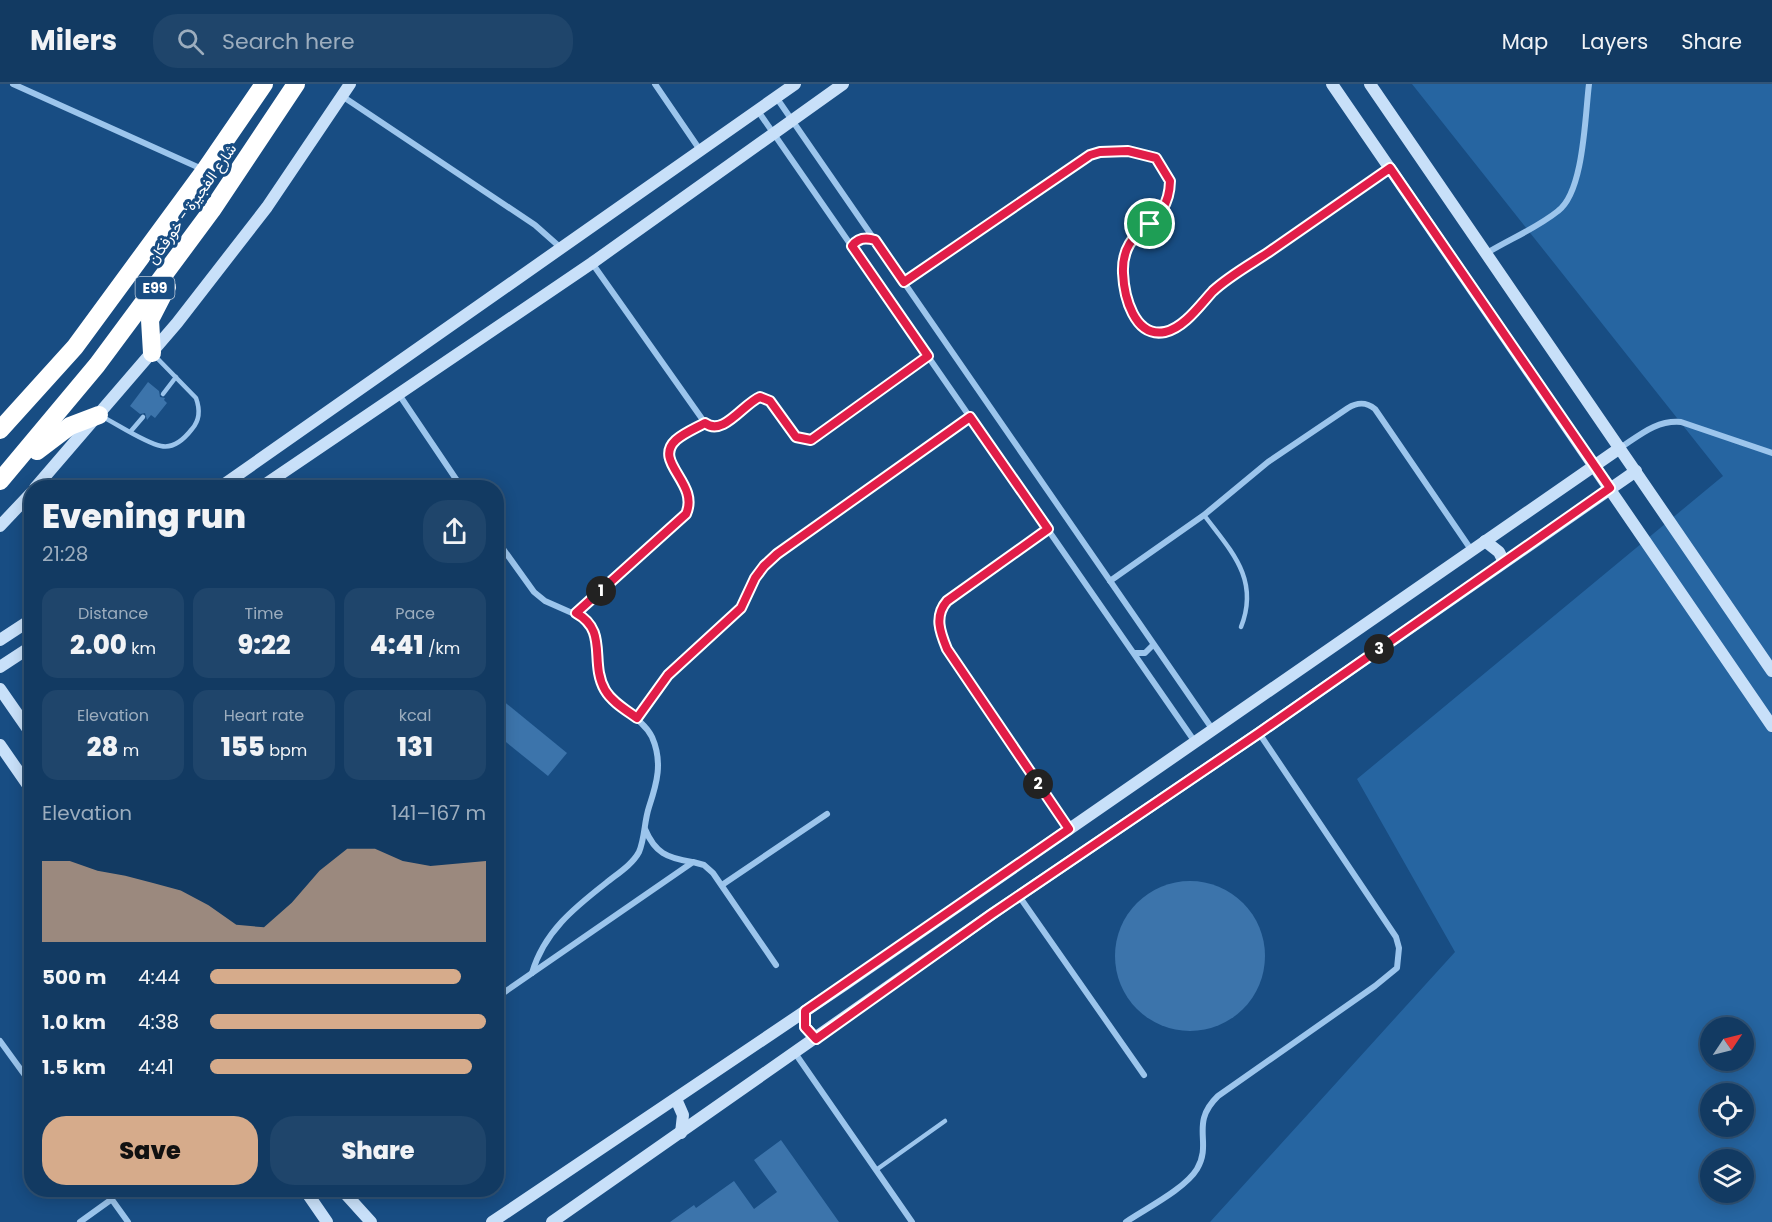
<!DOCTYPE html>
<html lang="en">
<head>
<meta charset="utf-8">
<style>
	:root { --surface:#123a62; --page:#1f456b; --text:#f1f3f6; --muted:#9cadbe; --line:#315477; --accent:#d6ab8b }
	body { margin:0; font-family:Poppins,Vazirmatn,sans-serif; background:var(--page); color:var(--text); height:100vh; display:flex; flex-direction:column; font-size:22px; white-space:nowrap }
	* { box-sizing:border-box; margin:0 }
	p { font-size:20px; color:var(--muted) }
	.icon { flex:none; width:33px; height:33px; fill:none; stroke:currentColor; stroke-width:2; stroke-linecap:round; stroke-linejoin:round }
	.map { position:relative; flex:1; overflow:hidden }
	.drawer { position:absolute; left:24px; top:396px; width:480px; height:717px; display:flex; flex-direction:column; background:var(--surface); border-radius:24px; box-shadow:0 3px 15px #0003,0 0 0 2px var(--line) }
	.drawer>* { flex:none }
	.needle { width:39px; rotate:55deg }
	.controls { position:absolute; left:1700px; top:933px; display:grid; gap:12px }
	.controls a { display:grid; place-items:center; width:54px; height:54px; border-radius:50%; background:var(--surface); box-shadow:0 3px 15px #0003,0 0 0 2px var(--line); font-size:30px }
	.pin { position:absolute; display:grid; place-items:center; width:51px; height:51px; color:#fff; margin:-26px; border:3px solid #fff; border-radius:50%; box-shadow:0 2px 6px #0007 }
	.km { position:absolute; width:30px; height:30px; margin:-15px; border-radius:50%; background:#222; color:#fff; font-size:16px; line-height:30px; text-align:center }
	.round { display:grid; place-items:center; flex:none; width:63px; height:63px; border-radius:24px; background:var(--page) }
	.summary { display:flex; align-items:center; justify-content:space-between; height:102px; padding:0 18px }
	h1 { font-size:33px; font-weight:800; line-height:45px }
	.stats { display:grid; grid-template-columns:repeat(3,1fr); gap:9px; height:102px; padding:6px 18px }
	.stats div { display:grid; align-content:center; border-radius:15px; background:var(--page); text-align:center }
	.stats b { font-size:26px; font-weight:800 }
	.stats small { font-size:16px; font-weight:400 }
	.stats p { font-size:16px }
	.chart { height:168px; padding:12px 18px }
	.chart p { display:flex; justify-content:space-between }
	.chart svg { width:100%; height:108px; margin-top:6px; fill:var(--accent); opacity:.7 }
	.cta { display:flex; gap:12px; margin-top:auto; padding:12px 18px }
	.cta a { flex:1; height:69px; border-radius:24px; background:var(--accent); color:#111; font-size:24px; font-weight:800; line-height:69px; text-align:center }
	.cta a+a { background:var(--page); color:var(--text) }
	ul { padding:0 18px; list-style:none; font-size:20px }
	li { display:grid; grid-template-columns:96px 72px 1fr; align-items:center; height:45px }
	li i { height:15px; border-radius:8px; background:var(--accent) }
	header { display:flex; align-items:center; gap:36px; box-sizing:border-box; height:84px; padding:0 30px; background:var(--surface); border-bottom:2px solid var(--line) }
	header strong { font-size:28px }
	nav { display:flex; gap:33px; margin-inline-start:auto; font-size:21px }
	.search { width:420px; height:54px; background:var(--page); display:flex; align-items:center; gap:15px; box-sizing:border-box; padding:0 21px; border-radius:24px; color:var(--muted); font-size:22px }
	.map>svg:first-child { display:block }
	.green { fill:#2665a1; fill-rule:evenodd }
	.building { fill:#3c74ab }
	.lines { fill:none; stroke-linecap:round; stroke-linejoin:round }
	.lane { stroke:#9cc5ec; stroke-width:4.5 }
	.street { stroke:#9cc5ec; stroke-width:6 }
	.secondary { stroke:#c8e0f9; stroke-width:12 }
	.highway { stroke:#fff; stroke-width:18 }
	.route-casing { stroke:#fff; stroke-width:12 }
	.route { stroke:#e11d48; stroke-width:8 }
	.labels { text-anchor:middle; stroke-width:6; stroke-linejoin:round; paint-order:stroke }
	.shield { fill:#184d83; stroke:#bacada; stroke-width:1.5 }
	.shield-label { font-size:14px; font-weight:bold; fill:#fff }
	.street-label { font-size:15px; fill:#fff; stroke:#184d83 }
</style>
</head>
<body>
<header>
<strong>Milers</strong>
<div class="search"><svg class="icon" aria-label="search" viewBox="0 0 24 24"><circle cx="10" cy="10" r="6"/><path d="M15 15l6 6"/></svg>Search here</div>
<nav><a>Map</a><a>Layers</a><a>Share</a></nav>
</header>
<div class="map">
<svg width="1772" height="1138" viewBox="0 0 1772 1138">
	<rect width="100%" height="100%" fill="#184d83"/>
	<path class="green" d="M1412 0H1772V1138H1210L1455 868 1357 695 1723 392ZM1710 944H1743V976H1710ZM1710 1010H1743V1042H1710ZM1710 1076H1743V1108H1710Z"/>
	<g class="building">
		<polygon points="148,298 159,307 160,313 165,314 164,316 167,319 155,334 151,331 147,336 145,329 140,330 130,322"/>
		<polygon points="496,611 567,669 548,692 496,650"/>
		<circle cx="1190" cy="872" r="75"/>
		<polygon points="781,1056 839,1138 670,1138 694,1121 696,1124 734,1097 754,1125 777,1108 754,1076"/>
	</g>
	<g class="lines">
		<g class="lane">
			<polyline points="163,310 176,293"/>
			<path d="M101 332C117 340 145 359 161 362 174 365 185 354 192 345 200 336 200 325 196 314L155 272"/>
			<polyline points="131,347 143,333"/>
			<path d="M1204 431C1231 467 1260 495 1241 543"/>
			<polyline points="876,1086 945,1037"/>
		</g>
		<g class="street">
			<polyline points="13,0 202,85"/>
			<polyline points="655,0 700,66"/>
			<polyline points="342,12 535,141 561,164"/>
			<polyline points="776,13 1213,646"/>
			<polyline points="758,27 1195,658"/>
			<polyline points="852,162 860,155 874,156"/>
			<path d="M1487 169C1510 155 1537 144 1558 127 1584 108 1585 31 1589 0"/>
			<path d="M592 179 705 339C725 354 743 315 764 313L770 317 796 353 811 356 928 272"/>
			<path d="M904 198 1090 71C1113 63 1134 68 1156 74L1170 97C1169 147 1121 138 1123 189 1124 212 1134 254 1164 248 1184 244 1200 221 1213 207 1229 192 1251 180 1269 168 1309 140 1350 112 1390 84"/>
			<polyline points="398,309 462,404"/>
			<path d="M1620 364C1640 351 1656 336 1681 338L1772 369"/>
			<path d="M1048 445 947 517C934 533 940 548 947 565L1069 745"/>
			<path d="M496 455 534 508 545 517 588 536C602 556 593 583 604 605 615 626 641 631 652 653 663 678 657 699 649 723 644 738 645 754 639 768 632 781 617 790 606 799 574 824 544 848 532 889"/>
			<path d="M1110 497 1204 431 1268 378 1348 324C1358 318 1366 318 1375 325L1472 467"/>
			<path d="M576 529 686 430C701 399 652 378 676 356 684 349 696 344 705 339"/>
			<polyline points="1135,569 1145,569 1153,561"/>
			<polyline points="637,634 668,591 741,524 755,494 764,482 777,469 970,334"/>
			<path d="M645 745C655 769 667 774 692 778"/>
			<polyline points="722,801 827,730"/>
			<polyline points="1019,812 1144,991"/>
			<polyline points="496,914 693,778 704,781 713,789 776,881"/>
			<polyline points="0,957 32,1001"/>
			<polyline points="795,969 912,1138"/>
			<polyline points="105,1106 128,1138"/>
			<polyline points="80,1138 112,1115"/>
			<path d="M1126 1138C1145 1125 1185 1105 1197 1085 1213 1058 1189 1040 1218 1012L1375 902 1397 884 1399 864 1396 853 1259 649"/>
		</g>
		<g class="secondary">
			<polyline points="1332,0 1772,642"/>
			<polyline points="1370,0 1772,587"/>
			<polyline points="35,404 177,239 267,123 350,0"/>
			<polyline points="219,404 795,0"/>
			<polyline points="260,404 592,179 843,0"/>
			<polyline points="0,442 32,408"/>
			<polyline points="1485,457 1499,468 1504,478"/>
			<polyline points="0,556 32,535"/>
			<polyline points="0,583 32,562"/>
			<polyline points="0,605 32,651"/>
			<polyline points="0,661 32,707"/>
			<polyline points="805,927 805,943 816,955"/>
			<polyline points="676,1015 683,1031 681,1049"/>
			<polyline points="305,1106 327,1138"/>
			<polyline points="342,1106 371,1138"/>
			<polyline points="492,1138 844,901 1620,364"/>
			<polyline points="552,1138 992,830 1259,649 1636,387"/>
		</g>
		<g class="highway">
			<polyline points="152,269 150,236 167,203"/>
			<polyline points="0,346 75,263 205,86 264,0"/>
			<polyline points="37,367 70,342 99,331"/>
			<polyline points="0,397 97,281 212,126 296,0"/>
		</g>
	</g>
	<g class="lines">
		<g class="route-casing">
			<path id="route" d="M1128 67 1156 74 1170 97C1169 148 1121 138 1123 189 1124 212 1134 254 1165 248 1184 244 1200 221 1213 207 1229 192 1251 180 1269 168 1309 140 1350 112 1390 84L1610 404 1259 649 992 830 816 955 805 943V927L1069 745 947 565C940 548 934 532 947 517L1048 445 970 333 777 470 764 482 755 494 741 524 668 591 637 634C626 626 612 618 605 606 589 578 609 547 576 529L686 430C700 399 652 378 676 356 684 349 696 344 705 339 723 353 743 320 760 313L770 317 796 353 811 356 928 272 852 162C858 154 865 153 875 156L904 198 1090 71 1100 68Z"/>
		</g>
		<use href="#route" class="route"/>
	</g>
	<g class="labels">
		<rect class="shield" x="135.5" y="193" width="39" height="22" rx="4.5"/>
		<g class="shield-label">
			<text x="155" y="209">E99</text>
		</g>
		<g class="street-label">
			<text transform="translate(192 120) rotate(-55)" y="5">شارع الفجيرة - خورفكان</text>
		</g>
	</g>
</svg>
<div class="controls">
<a><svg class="needle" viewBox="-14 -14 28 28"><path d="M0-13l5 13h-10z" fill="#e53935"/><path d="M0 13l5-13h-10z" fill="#9cadbe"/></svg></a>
<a><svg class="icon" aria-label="locate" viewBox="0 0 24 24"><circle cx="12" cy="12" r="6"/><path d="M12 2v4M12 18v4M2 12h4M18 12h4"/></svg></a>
<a><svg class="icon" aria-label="layers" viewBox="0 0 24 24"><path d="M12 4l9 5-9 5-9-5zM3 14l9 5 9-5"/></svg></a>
</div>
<div class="pin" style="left:1150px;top:140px;background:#1e9e55"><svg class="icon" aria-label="arrive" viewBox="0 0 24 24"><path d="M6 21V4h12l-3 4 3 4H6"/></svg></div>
<b class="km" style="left:601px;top:507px">1</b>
<b class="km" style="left:1038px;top:700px">2</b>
<b class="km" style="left:1379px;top:565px">3</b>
<section class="drawer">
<div class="summary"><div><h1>Evening run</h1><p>21:28</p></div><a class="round"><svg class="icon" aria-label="share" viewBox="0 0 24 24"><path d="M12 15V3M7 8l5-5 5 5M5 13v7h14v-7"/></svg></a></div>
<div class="stats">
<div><p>Distance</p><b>2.00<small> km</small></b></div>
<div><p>Time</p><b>9:22</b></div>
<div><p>Pace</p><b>4:41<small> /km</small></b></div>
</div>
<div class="stats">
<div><p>Elevation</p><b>28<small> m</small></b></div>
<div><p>Heart rate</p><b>155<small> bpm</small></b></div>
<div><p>kcal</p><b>131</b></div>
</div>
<div class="chart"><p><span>Elevation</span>141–167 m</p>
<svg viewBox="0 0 160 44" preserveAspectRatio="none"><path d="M0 44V11L10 11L20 15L30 17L40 20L50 23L60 29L70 37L80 38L90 28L100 15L110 6L120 6L130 11L140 13L150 12L160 11V44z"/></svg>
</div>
<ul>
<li><b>500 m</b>4:44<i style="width:91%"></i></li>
<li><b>1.0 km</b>4:38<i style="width:100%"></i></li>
<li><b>1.5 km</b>4:41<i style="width:95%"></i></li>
</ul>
<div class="cta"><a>Save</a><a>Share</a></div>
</section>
</div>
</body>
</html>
